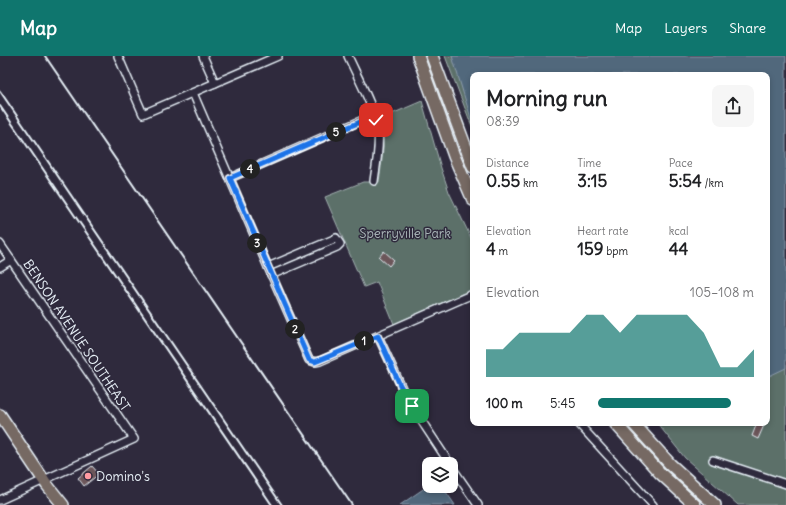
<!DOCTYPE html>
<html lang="en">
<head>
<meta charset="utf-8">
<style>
	:root { --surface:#fff; --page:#f6f6f6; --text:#202124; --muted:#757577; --accent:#0f766e }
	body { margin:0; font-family:Delius,sans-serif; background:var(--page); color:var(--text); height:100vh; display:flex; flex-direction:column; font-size:15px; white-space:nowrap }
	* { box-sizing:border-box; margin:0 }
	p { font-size:13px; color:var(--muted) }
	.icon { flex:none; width:22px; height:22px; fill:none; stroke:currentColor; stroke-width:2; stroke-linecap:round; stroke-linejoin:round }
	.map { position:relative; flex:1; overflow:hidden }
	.drawer { position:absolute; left:470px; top:16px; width:300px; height:354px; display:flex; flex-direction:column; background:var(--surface); border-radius:8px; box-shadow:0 2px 6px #0003 }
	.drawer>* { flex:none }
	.controls { position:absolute; left:422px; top:401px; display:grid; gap:8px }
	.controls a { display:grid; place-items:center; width:36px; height:36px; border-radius:8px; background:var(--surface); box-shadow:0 2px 6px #0003; font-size:20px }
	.pin { position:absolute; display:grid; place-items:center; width:34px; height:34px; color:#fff; margin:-17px; border-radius:8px; box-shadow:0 2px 6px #0006 }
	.km { position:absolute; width:20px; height:20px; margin:-10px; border-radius:50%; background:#222; color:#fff; font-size:11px; line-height:20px; text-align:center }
	.round { display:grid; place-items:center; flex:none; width:42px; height:42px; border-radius:8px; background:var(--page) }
	.overview { display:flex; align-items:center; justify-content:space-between; height:68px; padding:0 16px }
	h1 { font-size:22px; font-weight:800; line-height:30px }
	.metrics { display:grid; grid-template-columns:repeat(3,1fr); gap:6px; height:68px; padding:4px 16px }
	.metrics div { display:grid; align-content:center }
	.metrics b { font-size:17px; font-weight:800 }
	.metrics small { font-size:11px; font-weight:400 }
	.metrics p { font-size:11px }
	.chart { height:112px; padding:8px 16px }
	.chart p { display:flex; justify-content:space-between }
	.chart svg { width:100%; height:72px; margin-top:4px; fill:var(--accent); opacity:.7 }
	ul { padding:0 16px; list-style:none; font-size:13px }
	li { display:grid; grid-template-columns:64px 48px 1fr; align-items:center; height:30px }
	li i { height:10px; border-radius:5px; background:var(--accent) }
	header { display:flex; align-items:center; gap:24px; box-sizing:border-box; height:56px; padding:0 20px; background:var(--accent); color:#fff }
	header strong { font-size:19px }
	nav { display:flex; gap:22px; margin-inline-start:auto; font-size:14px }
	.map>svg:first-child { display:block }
	.green { fill:#5b6f69; stroke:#a2b0b0 }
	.water { fill:#51677c; stroke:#8d9eae }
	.building { fill:#6c575a; stroke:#e8f1f8 }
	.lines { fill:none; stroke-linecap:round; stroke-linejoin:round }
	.minor-casing { stroke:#e8f1f8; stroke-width:10 }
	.trunk-casing { stroke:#e8f1f8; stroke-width:14 }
	.minor { stroke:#2f2a3d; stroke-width:7 }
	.trunk { stroke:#766964; stroke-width:11 }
	.rail { stroke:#e8f1f8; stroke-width:2 }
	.route-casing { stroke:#fff; stroke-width:8 }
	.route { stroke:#1a73e8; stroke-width:5 }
	.poi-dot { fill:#ff9aa2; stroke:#2f2a3d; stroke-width:1.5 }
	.labels { text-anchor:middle; stroke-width:3; stroke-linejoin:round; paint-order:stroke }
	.park-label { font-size:13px; fill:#a9b6b8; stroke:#2f2a3d }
	.street-label { font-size:13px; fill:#e8f1f8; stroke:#2f2a3d }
	.poi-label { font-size:13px; fill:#e8f1f8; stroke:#2f2a3d; text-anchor:start }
</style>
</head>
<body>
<header>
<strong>Map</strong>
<nav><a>Map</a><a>Layers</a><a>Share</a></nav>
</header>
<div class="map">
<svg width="786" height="449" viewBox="0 0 786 449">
	<rect width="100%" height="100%" fill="#2f2a3d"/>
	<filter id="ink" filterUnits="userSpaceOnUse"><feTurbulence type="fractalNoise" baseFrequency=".025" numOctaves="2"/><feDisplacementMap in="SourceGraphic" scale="8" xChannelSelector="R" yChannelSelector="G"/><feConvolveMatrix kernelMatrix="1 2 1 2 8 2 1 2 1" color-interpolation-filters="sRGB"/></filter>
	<g filter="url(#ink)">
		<g class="green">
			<polygon points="445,0 466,0 473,29 473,73"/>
			<path d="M422 45 441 112 449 136 473 186V233L394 268 377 226 364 231 325 141 363 126H379C382 105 386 84 380 63Z"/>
			<polygon points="786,308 786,449 738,449 685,402 657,367 767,367 767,321"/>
		</g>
		<g class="water">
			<polygon points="452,0 786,0 786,312 767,321 767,19 473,19 473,69"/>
			<polygon points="429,429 442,430 455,449 400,449"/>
		</g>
		<g class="building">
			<polygon points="384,195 394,204 389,210 379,201"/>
			<polygon points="757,367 765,367 758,383 752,380"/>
			<polygon points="92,410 99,418 84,430 78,422"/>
		</g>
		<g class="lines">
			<g class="minor-casing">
				<g id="minor">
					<polyline points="118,0 143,58 278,0"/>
					<polyline points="203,0 215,27"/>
					<path d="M348 0C357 20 376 55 378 75 380 92 376 109 374 125"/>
					<polyline points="193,37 268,211 309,304 315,306 320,305 473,238"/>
					<polyline points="230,122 374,59"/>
					<polyline points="0,188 134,383 0,444"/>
					<polyline points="0,211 11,204"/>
					<polyline points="268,211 334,183 336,182 340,188 337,191 271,219"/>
					<polyline points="378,280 407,343 450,408"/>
					<polyline points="578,367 653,449"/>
					<polyline points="713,404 786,428"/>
					<polyline points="451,410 478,449"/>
				</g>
			</g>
			<g class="trunk-casing">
				<g id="trunk">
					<polyline points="418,0 454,100 473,144"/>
					<polyline points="432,0 473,111"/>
					<polyline points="0,359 47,429 63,449"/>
					<polyline points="615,367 660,417 695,449"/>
					<polyline points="633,367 670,408 715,449"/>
				</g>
			</g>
			<use href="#minor" class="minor"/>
			<use href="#trunk" class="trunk"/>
			<g class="rail">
				<polyline points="45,0 352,449"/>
				<polyline points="0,35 282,449"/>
				<polyline points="0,50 272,449"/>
			</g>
		</g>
	</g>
	<g class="lines" filter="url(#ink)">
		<g class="route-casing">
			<polyline id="route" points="376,64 374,60 230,122 309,304 315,306 320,304 378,280 400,329 412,350"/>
		</g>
		<use href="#route" class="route"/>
	</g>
	<circle class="poi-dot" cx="88" cy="420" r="4"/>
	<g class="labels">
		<g class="park-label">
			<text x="405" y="182">Sperryville Park</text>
		</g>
		<g class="street-label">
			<text transform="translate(77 279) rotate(56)" y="5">BENSON AVENUE SOUTHEAST</text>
		</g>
		<g class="poi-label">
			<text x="96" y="425">Domino's</text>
		</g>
	</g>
</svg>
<div class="controls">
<a><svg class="icon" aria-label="layers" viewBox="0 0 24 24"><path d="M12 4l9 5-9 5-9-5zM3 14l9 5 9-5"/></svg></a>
</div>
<div class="pin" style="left:412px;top:350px;background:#1e9e55"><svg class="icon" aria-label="arrive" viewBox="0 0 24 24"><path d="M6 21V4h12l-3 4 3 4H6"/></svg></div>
<div class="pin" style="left:376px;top:64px;background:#d93025"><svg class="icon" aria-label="check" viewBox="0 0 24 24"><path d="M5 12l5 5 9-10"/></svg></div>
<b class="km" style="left:364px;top:285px">1</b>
<b class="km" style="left:295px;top:273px">2</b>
<b class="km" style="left:257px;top:187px">3</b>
<b class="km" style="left:250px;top:113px">4</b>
<b class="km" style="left:336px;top:76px">5</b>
<section class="drawer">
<div class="overview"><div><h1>Morning run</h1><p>08:39</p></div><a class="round"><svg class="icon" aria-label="share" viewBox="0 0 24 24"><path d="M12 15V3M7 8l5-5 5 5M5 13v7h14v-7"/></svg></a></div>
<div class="metrics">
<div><p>Distance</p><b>0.55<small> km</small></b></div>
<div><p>Time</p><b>3:15</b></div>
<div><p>Pace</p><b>5:54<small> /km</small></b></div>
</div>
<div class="metrics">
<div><p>Elevation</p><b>4<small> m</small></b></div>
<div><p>Heart rate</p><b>159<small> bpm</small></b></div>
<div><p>kcal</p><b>44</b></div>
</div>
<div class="chart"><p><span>Elevation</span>105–108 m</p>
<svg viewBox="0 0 160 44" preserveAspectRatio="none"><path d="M0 44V27L10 27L20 17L30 17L40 17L50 17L60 6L70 6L80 17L90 6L100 6L110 6L120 6L130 17L140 38L150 38L160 27V44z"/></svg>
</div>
<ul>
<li><b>100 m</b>5:45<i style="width:85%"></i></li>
</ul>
</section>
</div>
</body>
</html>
